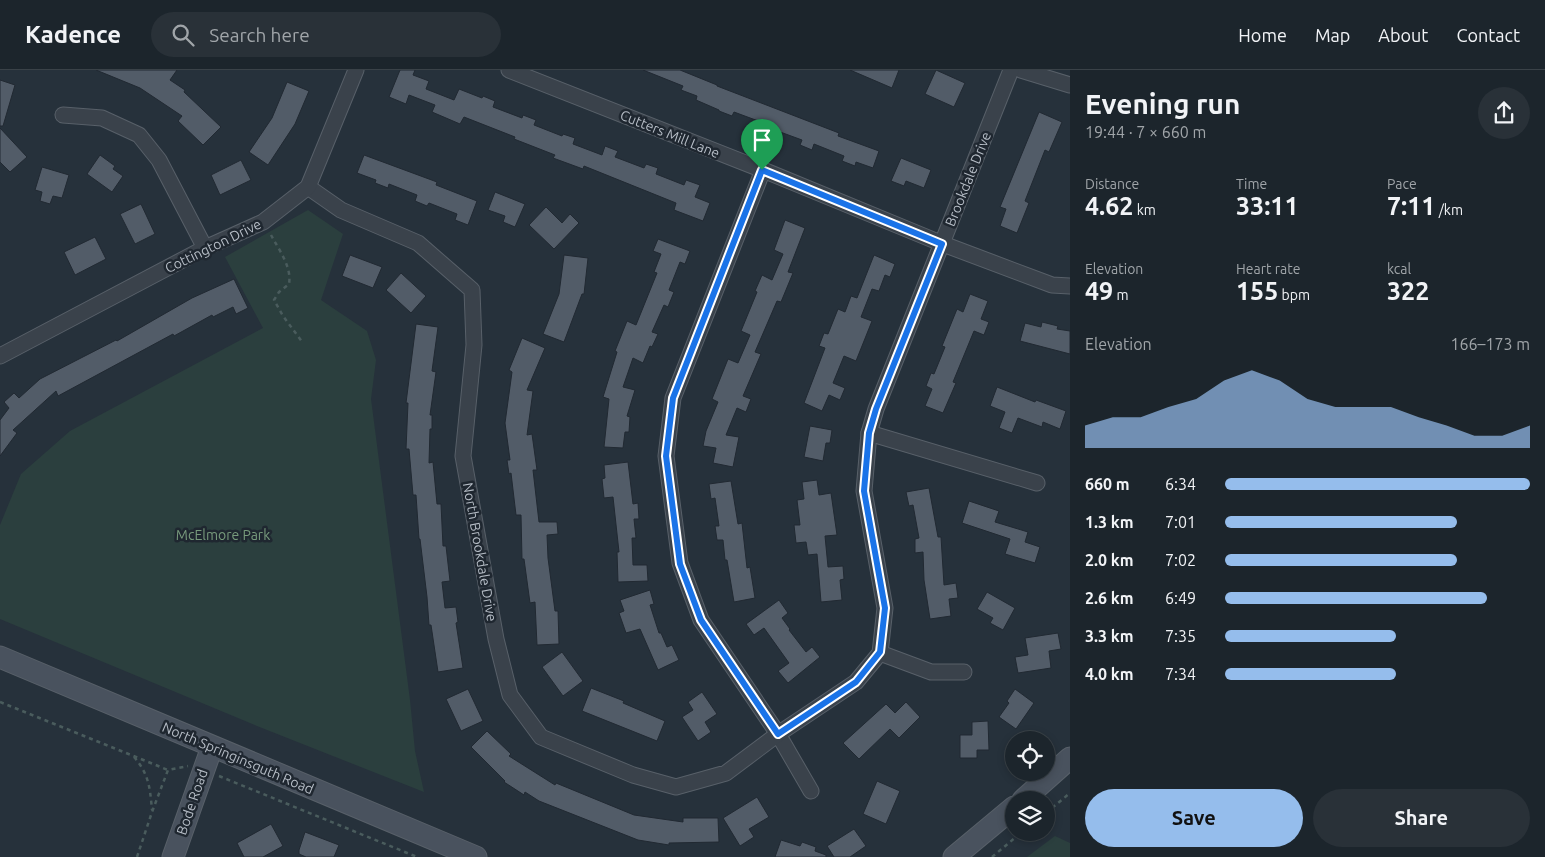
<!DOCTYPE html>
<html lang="en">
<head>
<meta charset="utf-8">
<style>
	:root { --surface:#1c252c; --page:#293138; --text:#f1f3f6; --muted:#a0a5a9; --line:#3a4248; --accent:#95bdec }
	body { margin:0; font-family:Ubuntu,sans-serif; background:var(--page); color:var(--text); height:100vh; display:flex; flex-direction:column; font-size:19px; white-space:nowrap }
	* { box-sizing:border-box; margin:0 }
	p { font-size:16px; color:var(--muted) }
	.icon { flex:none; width:28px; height:28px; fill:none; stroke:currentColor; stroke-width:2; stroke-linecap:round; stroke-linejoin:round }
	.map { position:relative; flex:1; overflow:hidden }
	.drawer { display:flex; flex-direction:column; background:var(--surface); width:475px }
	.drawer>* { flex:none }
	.fabs { position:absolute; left:1005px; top:661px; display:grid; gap:10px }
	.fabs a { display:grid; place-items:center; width:50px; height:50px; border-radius:50%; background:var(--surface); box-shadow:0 2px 8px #0003,0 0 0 1px var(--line); font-size:25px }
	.pin { position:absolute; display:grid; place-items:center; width:42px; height:42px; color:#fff; margin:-51px -21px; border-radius:50% 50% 50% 0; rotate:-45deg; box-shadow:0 0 5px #0007 }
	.pin .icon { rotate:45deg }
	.round { display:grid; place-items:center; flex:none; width:52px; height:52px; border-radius:26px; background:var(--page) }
	.summary { display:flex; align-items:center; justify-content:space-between; height:85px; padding:0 15px }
	h1 { font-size:28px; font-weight:700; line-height:38px }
	.stats { display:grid; grid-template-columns:repeat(3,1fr); gap:8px; height:85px; padding:5px 15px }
	.stats div { display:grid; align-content:center }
	.stats b { font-size:25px; font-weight:700 }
	.stats small { font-size:14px; font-weight:400 }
	.stats p { font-size:14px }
	.chart { height:140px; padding:10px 15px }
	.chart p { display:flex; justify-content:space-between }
	.chart svg { width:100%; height:90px; margin-top:5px; fill:var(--accent); opacity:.7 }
	.primary-button { display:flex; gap:10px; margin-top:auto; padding:10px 15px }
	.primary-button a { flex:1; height:58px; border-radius:30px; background:var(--accent); color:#111; font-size:20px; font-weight:700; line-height:58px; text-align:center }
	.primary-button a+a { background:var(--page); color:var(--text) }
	ul { padding:0 15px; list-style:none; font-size:16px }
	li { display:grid; grid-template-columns:80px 60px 1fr; align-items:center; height:38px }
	li i { height:12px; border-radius:6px; background:var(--accent) }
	header { display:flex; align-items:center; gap:30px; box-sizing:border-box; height:70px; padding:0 25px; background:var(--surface); border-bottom:1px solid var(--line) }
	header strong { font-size:24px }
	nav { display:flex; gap:28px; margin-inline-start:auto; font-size:18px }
	.search { width:350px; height:45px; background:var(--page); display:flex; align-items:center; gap:12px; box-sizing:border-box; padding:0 18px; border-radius:28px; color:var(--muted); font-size:19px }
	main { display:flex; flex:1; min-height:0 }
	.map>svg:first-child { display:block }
	.green { fill:#2b3f3e }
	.building { fill:#525c68; stroke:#212932 }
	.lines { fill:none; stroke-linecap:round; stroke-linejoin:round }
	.street-casing { stroke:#586069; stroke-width:17 }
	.secondary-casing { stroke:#586069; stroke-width:23 }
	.path { stroke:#4a5c5d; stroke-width:2.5; stroke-dasharray:4 4; stroke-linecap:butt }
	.street { stroke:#3a424b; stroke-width:15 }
	.secondary { stroke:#49525e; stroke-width:21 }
	.route-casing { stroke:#fff; stroke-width:10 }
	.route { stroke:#1a73e8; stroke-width:6 }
	.labels { text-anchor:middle; stroke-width:5; stroke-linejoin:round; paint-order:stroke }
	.street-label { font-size:14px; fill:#b6bdc6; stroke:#1f2730 }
	.park-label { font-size:14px; fill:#779a7c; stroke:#1f2730 }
</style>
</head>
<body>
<header>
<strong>Kadence</strong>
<div class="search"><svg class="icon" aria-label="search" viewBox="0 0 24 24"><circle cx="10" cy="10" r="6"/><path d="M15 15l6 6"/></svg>Search here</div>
<nav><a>Home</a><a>Map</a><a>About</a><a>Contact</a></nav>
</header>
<main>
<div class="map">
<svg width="1070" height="787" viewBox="0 0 1070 787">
	<rect width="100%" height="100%" fill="#26313b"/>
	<g class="green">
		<polygon points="308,140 343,164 321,230 367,261 376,290 371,329 410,630 415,681 424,722 257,656 0,549 0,455 21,404 70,361 263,258 225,187"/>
		<polygon points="1055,766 1070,773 1070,787 1027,787"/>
	</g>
	<g class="building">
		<polygon points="96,0 177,0 170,10 185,20 184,22 221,57 203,75 178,51 182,46 140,18"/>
		<polygon points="400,0 415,0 413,5 429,11 426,19 454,30 459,19 482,28 483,26 495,31 493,37 522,48 523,45 536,50 534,55 562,66 563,64 575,68 573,74 602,85 605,76 618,81 615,87 644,98 646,94 658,98 656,104 684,115 686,110 700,115 695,127 710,133 703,151 674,140 676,133 584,96 583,99 553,88 555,85 514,69 515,67 464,47 460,54 432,42 435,35 409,25 406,34 389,27"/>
		<polygon points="643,0 680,0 717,15 717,16 839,63 838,66 879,81 873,98 856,92 855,96 842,91 844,86 814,74 812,80 800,75 802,70 772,59 770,65 758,60 761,52 734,42 732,46 719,41 719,40 696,30 697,26 681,20 683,16"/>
		<polygon points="850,0 899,0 892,18"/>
		<polygon points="936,0 965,13 954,37 925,24"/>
		<polygon points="0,10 15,15 3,56 0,56"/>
		<polygon points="287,12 309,21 295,54 268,95 249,82 272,48"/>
		<polygon points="1039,42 1062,52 1049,82 1045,80 1025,131 1029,133 1017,163 1000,156 1006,139 1000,137"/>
		<polygon points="0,58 27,87 10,102 0,92"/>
		<polygon points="100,85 115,96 113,99 123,106 112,122 87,104"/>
		<polygon points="364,85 437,112 436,115 477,131 468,155 455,150 457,144 429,133 427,136 415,131 417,125 389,114 388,118 375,113 376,110 357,103"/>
		<polygon points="901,88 931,100 924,118 906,111 904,116 891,111"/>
		<polygon points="241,90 251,110 220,125 211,105"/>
		<polygon points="42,97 69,105 62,128 53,126 50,134 40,131 42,122 35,120"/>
		<polygon points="495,122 525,134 515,157 503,152 505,146 488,140"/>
		<polygon points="141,134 155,164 135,174 120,144"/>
		<polygon points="546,137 562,153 570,144 579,153 554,179 529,155"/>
		<polygon points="785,150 805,158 788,202 793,203 781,232 777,231 755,282 761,284 743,326 751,329 746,342 737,338 726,365 739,367 733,397 713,393 716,378 703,376 706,361 718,332 712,329 728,289 738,293 750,265 741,261 757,222 755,221 762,205 772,210 783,184 774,180"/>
		<polygon points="95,167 106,189 75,205 64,182"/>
		<polygon points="658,169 690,181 685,194 680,192 669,220 674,222 668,237 664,235 652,262 658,264 652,277 650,276 643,293 633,288 623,317 635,320 627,346 630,347 629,362 625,362 623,378 604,377 609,329 603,327 617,282 615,281 627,251 636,255 657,203 654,202 661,184 653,181"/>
		<polygon points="350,185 382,197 373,218 342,206"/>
		<polygon points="564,185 588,188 584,224 582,224 564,272 543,264 559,224"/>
		<polygon points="874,185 895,194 890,207 885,205 879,221 872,219 861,247 872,251 856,291 844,286 833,313 845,318 840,330 829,325 822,341 804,333 825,278 819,276 824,263 828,264 838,239 845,242 851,226 857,228"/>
		<polygon points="401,203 426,226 411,243 386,220"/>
		<polygon points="234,209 248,238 236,244 233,237 213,247 212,245 174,266 173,264 58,326 56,321 13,360 17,363 0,386 0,350 9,338 4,332 14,323 19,328 40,309 116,270 117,271 192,228"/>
		<polygon points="970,224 988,231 981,249 989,252 984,265 974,261 953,312 956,313 943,343 925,336 932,319 926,316 931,303 934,304 945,277 942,276 957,239 963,242"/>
		<polygon points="1042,252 1058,256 1057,259 1070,261 1070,284 1020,271 1025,253 1041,257"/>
		<polygon points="416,254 438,257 432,301 436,302 430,345 432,345 432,359 430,359 429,393 433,392 437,434 441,434 443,476 446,476 450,511 442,512 445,538 456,537 458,552 456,553 463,598 438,602 431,555 429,555 427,527 420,469 419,469 416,425 413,425 409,379 406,379 408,333 406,333"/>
		<polygon points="522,268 545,278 527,320 533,321 527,365 532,364 537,400 533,400 539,452 557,452 558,464 547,465 548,488 555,541 558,541 559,574 537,575 535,532 530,533 524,489 522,489 521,445 516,445 511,403 509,404 507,390 510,390 505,353 512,302 509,300"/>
		<polygon points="997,317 1035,332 1036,330 1066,341 1060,359 1043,352 1042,357 1018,348 1012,363 999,358 1005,342 990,336"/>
		<polygon points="810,356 832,360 830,373 826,373 823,391 804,387"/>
		<polygon points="628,392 633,434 638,433 639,449 634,449 636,468 632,468 633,495 647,495 648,511 618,512 617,482 619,482 613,427 604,428 602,409 605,408 604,395"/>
		<polygon points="817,410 819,425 831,423 837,465 825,466 828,497 843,496 844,509 840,510 842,530 821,532 817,484 808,485 806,472 796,473 794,455 800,455 797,430 804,429 802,412"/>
		<polygon points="731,411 738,454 742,453 747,498 750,497 755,528 734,532 727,490 725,490 723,470 717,470 715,456 719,456 715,428 711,429 709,414"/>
		<polygon points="929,418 938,467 941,467 944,515 956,513 958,528 949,529 951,546 930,549 924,510 923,482 915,483 915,469 919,468 913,435 909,436 906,422"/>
		<polygon points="969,431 999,441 995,452 1028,462 1025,472 1040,477 1035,493 1005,484 1010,469 962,453"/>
		<polygon points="650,520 654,534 650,535 659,563 661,563 667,577 672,575 679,590 658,600 640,559 626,563 619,543 624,541 620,530"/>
		<polygon points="987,522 1015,538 1003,560 990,553 993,548 977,539"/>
		<polygon points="779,530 788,543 782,548 790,559 789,560 806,582 812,577 820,587 788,613 778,601 789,593 764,558 754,565 746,554"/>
		<polygon points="1058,563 1061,579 1049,581 1051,598 1018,603 1015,587 1028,585 1025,568"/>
		<polygon points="562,582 583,611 563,626 542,597"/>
		<polygon points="591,618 624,631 623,633 665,651 657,671 582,641"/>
		<polygon points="468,619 483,651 461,661 446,629"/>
		<polygon points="1015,619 1034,633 1016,659 999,647 1009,633 1007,631"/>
		<polygon points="702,622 717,644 705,652 711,662 698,671 682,647 693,640 688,632"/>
		<polygon points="906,632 920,647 899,668 890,659 859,689 843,673 886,634 895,643"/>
		<polygon points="988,651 989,680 977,680 977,688 960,688 960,665 972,665 972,652"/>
		<polygon points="487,661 511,684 509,686 555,715 556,713 634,745 683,752 683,748 718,748 719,772 669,773 669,775 638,770 539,731 525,722 524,725 504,712 505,711 471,677"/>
		<polygon points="877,711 900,721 886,754 863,744"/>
		<polygon points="757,727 769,747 749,759 754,767 740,776 723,748"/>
		<polygon points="271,754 283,776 263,787 244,787 237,773"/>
		<polygon points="854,759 866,776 850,787 834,787 827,776"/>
		<polygon points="305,762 339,775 334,787 306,787 299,784 299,780"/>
		<polygon points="781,770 800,776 802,772 816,777 815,781 826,785 826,787 775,787"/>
	</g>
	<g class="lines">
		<g class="street-casing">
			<g id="street">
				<polyline points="509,0 763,100 943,174 1052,215 1070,216"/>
				<polyline points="1021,0 1070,15"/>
				<polyline points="63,45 102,48 139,65 159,90 205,178"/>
				<polyline points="763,100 673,328 666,386 680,493 701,550 778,664 811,721"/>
				<polyline points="308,117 341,140 418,173 472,220 474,275 463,386 496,569 510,625 541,667 633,705 676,717 726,703 778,664 856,612 880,583 885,538 864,421 869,363 876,339 1011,0"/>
				<polyline points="0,286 205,178 263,152 308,117 356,0"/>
				<polyline points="869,363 1037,413"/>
				<polyline points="880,583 931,602 964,602"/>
			</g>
		</g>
		<g class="secondary-casing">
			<g id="secondary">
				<polyline points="0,587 476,787"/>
				<polyline points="1023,730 1070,688"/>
				<polyline points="173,787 212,677"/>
				<polyline points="954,787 1014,737"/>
			</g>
		</g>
		<g class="path">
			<path d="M271 165C279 180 292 197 289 214L279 222 274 230 283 246 303 273"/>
			<polyline points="0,632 168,700"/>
			<path d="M134 687C149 704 150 718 152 740"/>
			<polyline points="219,706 417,787"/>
			<polyline points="1046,743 1070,723"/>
			<polyline points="137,787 152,742 168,700 188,696"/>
			<polyline points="992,787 1022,762"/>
		</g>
		<use href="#street" class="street"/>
		<use href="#secondary" class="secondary"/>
	</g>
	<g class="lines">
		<g class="route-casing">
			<polygon id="route" points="762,100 942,174 876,339 869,363 864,421 885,538 880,582 856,612 778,664 701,550 680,494 666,386 673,328"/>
		</g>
		<use href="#route" class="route"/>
	</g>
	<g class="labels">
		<g class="street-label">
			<text transform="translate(670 64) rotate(22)" y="5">Cutters Mill Lane</text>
			<text transform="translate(968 109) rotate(-68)" y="5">Brookdale Drive</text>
			<text transform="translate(213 176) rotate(-26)" y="5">Cottington Drive</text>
			<text transform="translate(480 482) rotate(80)" y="5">North Brookdale Drive</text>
			<text transform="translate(238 688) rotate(23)" y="5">North Springinsguth Road</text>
			<text transform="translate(192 732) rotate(-71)" y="5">Bode Road</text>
		</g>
		<g class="park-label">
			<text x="223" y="470">McElmore Park</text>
		</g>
	</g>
</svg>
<div class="fabs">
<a><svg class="icon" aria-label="locate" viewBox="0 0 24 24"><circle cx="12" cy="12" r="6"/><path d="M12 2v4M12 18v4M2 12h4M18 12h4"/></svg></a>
<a><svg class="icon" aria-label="layers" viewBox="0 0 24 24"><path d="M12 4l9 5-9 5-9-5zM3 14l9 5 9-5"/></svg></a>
</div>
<div class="pin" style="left:762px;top:100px;background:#1e9e55"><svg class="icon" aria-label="arrive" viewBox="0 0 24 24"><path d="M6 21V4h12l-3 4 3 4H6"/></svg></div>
</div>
<section class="drawer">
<div class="summary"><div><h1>Evening run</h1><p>19:44 · 7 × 660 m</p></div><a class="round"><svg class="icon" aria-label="share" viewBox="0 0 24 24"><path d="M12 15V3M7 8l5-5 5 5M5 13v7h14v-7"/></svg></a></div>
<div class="stats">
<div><p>Distance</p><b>4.62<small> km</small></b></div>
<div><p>Time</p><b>33:11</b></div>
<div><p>Pace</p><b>7:11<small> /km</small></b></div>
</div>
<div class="stats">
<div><p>Elevation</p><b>49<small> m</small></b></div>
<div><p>Heart rate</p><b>155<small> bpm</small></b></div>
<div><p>kcal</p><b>322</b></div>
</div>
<div class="chart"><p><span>Elevation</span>166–173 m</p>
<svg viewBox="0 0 160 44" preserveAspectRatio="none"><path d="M0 44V33L10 29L20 29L30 24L40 20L50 11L60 6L70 11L80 20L90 24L100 24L110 24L120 29L130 33L140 38L150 38L160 33V44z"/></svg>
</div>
<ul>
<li><b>660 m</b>6:34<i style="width:100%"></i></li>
<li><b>1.3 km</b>7:01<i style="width:76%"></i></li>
<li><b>2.0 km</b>7:02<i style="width:76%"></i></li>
<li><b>2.6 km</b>6:49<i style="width:86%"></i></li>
<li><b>3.3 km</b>7:35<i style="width:56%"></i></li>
<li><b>4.0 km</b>7:34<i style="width:56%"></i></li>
</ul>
<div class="primary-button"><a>Save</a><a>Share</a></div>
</section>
</main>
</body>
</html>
